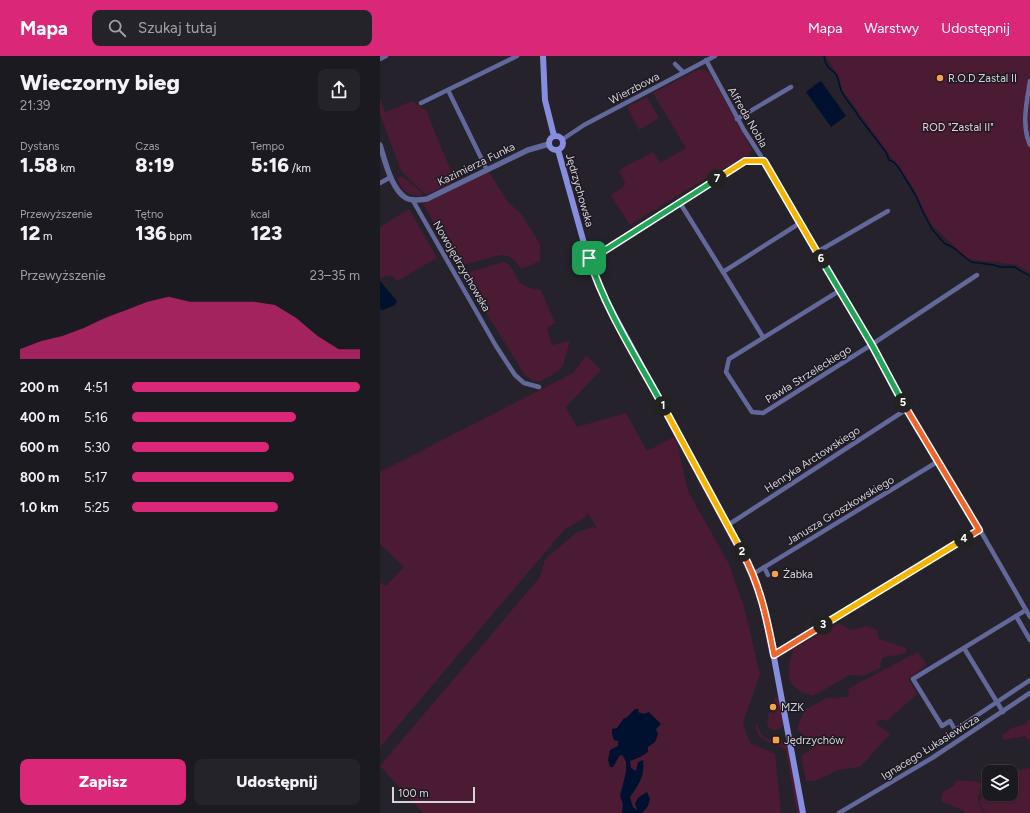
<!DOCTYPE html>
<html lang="pl">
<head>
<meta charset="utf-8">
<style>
	:root { --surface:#1c1a21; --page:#25232a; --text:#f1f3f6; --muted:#a0a1a5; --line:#3a383f; --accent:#db2777 }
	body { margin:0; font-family:Figtree,sans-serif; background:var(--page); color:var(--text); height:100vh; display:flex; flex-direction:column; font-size:15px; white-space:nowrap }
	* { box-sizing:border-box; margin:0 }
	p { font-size:13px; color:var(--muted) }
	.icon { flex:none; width:22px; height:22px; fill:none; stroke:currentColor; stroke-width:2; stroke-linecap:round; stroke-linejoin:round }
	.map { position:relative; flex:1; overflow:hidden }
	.side { display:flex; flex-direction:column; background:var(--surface); width:380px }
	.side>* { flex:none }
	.fabs { position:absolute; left:602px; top:709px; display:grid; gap:8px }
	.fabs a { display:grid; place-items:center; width:36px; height:36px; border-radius:8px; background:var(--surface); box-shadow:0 1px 3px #0004,0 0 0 1px var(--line); font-size:20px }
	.scale { position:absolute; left:12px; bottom:10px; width:83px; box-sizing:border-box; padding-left:4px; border:2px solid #d5d2d9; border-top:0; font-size:11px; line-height:14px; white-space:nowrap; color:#d5d2d9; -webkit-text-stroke:3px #1c1922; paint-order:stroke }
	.pin { position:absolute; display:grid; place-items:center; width:34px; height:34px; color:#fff; margin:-17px; border-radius:8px; box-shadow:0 2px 6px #0006 }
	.km { position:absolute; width:20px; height:20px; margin:-10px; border-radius:50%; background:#222; color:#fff; font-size:11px; line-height:20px; text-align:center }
	.round { display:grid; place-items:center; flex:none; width:42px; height:42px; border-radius:8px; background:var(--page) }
	.headline { display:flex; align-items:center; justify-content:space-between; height:68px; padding:0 20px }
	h1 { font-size:22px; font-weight:800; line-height:30px }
	.metrics { display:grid; grid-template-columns:repeat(3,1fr); gap:6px; height:68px; padding:4px 20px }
	.metrics div { display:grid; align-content:center }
	.metrics b { font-size:20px; font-weight:800 }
	.metrics small { font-size:11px; font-weight:400 }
	.metrics p { font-size:11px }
	.chart { height:112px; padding:8px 20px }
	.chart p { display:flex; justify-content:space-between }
	.chart svg { width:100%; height:72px; margin-top:4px; fill:var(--accent); opacity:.7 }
	.primary-button { display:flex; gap:8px; margin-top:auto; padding:8px 20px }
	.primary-button a { flex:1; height:46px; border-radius:8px; background:var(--accent); color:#fff; font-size:16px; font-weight:800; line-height:46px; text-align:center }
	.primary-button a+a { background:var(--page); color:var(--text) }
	ul { padding:0 20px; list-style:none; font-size:13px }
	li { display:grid; grid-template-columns:64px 48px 1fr; align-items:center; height:30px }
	li i { height:10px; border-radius:5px; background:var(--accent) }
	header { display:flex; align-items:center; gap:24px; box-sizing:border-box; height:56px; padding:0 20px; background:var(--accent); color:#fff }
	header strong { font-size:19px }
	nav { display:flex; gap:22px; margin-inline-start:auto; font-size:14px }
	.search { width:280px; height:36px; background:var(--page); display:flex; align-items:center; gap:10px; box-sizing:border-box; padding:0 14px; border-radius:8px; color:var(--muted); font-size:15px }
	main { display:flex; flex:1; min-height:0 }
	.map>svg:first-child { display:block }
	.green { fill:#4b1a33 }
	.water { fill:#00112f }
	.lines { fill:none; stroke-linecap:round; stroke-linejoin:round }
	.stream { stroke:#00112f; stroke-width:1.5 }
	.minor { stroke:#63689a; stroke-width:4.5 }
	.tertiary { stroke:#63689a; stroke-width:5.5 }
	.secondary { stroke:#878edd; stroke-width:6 }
	.split-1-casing { stroke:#fff; stroke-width:8 }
	.split-2-casing { stroke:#fff; stroke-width:8 }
	.split-3-casing { stroke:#fff; stroke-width:8 }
	.split-4-casing { stroke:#fff; stroke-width:8 }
	.split-5-casing { stroke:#fff; stroke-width:8 }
	.split-6-casing { stroke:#fff; stroke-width:8 }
	.split-7-casing { stroke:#fff; stroke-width:8 }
	.split-8-casing { stroke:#fff; stroke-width:8 }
	.split-1 { stroke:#22a559; stroke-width:5 }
	.split-2 { stroke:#f5b400; stroke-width:5 }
	.split-3 { stroke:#f0652b; stroke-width:5 }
	.split-4 { stroke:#f5b400; stroke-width:5 }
	.split-5 { stroke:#f0652b; stroke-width:5 }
	.split-6 { stroke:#22a559; stroke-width:5 }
	.split-7 { stroke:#f5b400; stroke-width:5 }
	.split-8 { stroke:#22a559; stroke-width:5 }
	.poi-dot { fill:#f7a248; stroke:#1c1922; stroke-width:1.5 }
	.labels { text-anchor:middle; stroke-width:3; stroke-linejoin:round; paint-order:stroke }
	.poi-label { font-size:11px; fill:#d5d2d9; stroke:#1c1922; text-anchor:start }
	.street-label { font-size:11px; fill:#d5d2d9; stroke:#1c1922 }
	.park-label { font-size:11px; fill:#f6c9dc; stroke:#1c1922 }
</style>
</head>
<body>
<header>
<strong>Mapa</strong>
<div class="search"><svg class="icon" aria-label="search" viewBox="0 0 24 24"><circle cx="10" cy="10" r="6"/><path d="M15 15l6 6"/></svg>Szukaj tutaj</div>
<nav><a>Mapa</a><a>Warstwy</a><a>Udostępnij</a></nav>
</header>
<main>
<section class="side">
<div class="headline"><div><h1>Wieczorny bieg</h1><p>21:39</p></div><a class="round"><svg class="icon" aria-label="share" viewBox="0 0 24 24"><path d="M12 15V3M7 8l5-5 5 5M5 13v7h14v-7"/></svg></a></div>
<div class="metrics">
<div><p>Dystans</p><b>1.58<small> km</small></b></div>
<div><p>Czas</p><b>8:19</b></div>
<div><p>Tempo</p><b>5:16<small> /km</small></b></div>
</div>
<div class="metrics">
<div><p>Przewyższenie</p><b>12<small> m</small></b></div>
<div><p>Tętno</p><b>136<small> bpm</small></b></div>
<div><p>kcal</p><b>123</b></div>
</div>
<div class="chart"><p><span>Przewyższenie</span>23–35 m</p>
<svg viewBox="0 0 160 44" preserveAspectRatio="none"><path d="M0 44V38L10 33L20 30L30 25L40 19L50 14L60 9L70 6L80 9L90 9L100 9L110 9L120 11L130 19L140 30L150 38L160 38V44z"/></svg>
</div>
<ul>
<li><b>200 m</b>4:51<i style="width:100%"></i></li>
<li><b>400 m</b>5:16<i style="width:72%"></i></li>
<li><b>600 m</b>5:30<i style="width:60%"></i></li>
<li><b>800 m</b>5:17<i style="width:71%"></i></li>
<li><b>1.0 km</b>5:25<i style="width:64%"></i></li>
</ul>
<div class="primary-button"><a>Zapisz</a><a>Udostępnij</a></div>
</section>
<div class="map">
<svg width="650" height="757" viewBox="0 0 650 757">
	<rect width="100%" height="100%" fill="#26222c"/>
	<g class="green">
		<polygon points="446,0 650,0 650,217 637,209 587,203 551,168 532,130 463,35 458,20"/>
		<polygon points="319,13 325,14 330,17 372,94 365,103 342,113 303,136 250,169 231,139 243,131 245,127 239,114 273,96 280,107 306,92 273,37"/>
		<polygon points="267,41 279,62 259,74 247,51"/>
		<polygon points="0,42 5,56 32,45 46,54 75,125 46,139 21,115 0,58"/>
		<path d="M109 116 127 145 141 158 160 188V205L141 213C136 205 130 199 121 199L79 210 43 148Z"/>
		<path d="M22 120 40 135 43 140C28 140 22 135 17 122Z"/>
		<polygon points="29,153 57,202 17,225 13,220 6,220 0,223 0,171"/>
		<path d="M123 206C134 208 134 222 142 228 147 232 154 233 161 234L175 267 167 272 172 289 190 285 183 310 176 317 161 325H153L145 319 82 218Z"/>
		<polygon points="206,299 221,314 186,351 197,371 246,357 267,395 296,380 298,391 301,395 299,396 308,435 349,508 364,551 380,618 363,667 370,687 395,698 401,757 43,757 0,710 160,521 165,503 197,476 212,471 217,472 207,456 206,461 184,474 0,691 0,526 6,530 24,511 0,488 0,416 193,317"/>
		<path d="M306 403H308L363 505C376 534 383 562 389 593L388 596 379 550 367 516Z"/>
		<path d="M459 567 470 574 487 570 497 574 499 583 526 592 527 596C519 600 511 599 502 602L500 612 483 620 470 619 433 640C403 631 407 618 413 593Z"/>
		<polygon points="538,596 547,609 528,623 537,638 508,664 499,664 496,667 510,678 480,711 458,714 435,725 426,725 421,701 432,692 425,681 417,673 424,654 447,642 468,641 469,632"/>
		<polygon points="397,641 399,642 404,667 401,672 394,675 388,671 387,664 389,656 394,657 397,648 393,646 394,642"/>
		<polygon points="648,664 650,664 650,686 645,680 623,684 622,679 632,672 646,668"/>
		<path d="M376 665C379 674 381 685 395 683V684L400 683 408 691 420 757H417L406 695C394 685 374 687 376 665Z"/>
		<polygon points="650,712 650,757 609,757 604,755 599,746 606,727 609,725 609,738 631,738 630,716"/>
		<path d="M577 724 593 725 602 728C598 740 595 748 606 757H584L582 754 561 745 563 736 573 730Z"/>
	</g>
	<g class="water">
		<polygon points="441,25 466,60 451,71 426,36 434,30 434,28 435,29"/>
		<polygon points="0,225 17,245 15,249 3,254 0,253"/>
		<path d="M255 653H259L258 656 264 658 269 656 281 668 276 673 278 678 275 686 268 691V696L260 701 250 705 251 712 256 715 258 706 263 704C265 720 259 728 250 741L253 751 257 754 255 747 259 741 267 736 270 743 268 750 262 757H242L243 748 240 740 246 716V706L243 700 240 699 233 711H230L228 704 230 694 238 690V685L234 684 232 678V673L237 672 244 662H246Z"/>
	</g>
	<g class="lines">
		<path class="stream" d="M444 0C446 12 449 11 456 18 459 23 459 29 461 34 465 44 474 51 479 61L506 96 509 104 514 106 519 112 536 140 543 156 552 173 564 187 574 192 591 206 614 209 620 211H634L650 220"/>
		<g class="minor">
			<polyline points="0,3 6,0"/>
			<polyline points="326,4 364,74 384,105 491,289 536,369 557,406 584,446 650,561"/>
			<polyline points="295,8 303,16"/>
			<path d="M650 25C647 45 641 69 650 89"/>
			<polyline points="68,34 107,114"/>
			<polyline points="41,47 137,0"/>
			<polyline points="357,63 411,31"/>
			<polyline points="183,83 204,69 335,0"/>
			<polyline points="0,127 11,121"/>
			<polyline points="32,143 116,290 135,319 144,327 159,331"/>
			<polyline points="300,147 343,216"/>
			<polyline points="437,196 508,155"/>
			<polyline points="209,202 216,200 365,105 384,105"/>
			<polyline points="459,235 349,303 346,316 372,356 383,357 491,289 597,219"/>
			<polyline points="383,281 343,216 420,167"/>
			<polyline points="348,469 527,353"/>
			<polyline points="384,511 388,519"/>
			<polyline points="373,518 557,406"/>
			<polyline points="646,554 533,623 562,670 570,665 575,674 650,624"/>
			<polyline points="636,560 650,584"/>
			<polyline points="584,592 623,656"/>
			<polyline points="394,599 599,474"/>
			<polyline points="459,757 552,702 650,637"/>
		</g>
		<path class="tertiary" d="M0 89C5 104 11 133 26 142 31 145 41 144 47 143L148 94 169 88"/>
		<g class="secondary">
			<polyline points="163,0 165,44 174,80"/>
			<circle cx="176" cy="87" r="7"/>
			<polyline points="178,94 207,198 220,233 367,504 378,531 387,564 423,757"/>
		</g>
	</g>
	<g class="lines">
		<g class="split-1-casing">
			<path id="split-1" d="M209 202C226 255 257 302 283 350"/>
		</g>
		<g class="split-2-casing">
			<polyline id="split-2" points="283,350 362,496"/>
		</g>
		<g class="split-3-casing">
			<path id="split-3" d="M362 496C380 528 387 563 394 599L443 569"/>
		</g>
		<g class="split-4-casing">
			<polyline id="split-4" points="443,569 584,483"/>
		</g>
		<g class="split-5-casing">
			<polyline id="split-5" points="523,347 599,474 584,483"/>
		</g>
		<g class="split-6-casing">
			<polyline id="split-6" points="441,203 492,289 523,347"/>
		</g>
		<g class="split-7-casing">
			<polyline id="split-7" points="337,123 365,105 384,105 441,203"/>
		</g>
		<g class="split-8-casing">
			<polyline id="split-8" points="209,202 216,200 337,123"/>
		</g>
		<use href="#split-1" class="split-1"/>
		<use href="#split-2" class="split-2"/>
		<use href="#split-3" class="split-3"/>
		<use href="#split-4" class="split-4"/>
		<use href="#split-5" class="split-5"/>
		<use href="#split-6" class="split-6"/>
		<use href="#split-7" class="split-7"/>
		<use href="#split-8" class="split-8"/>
	</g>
	<g class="poi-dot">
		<circle cx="560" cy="22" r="4"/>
		<circle cx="395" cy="518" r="4"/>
		<circle cx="393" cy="651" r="4"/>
		<rect x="392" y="680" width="8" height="8" rx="2"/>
	</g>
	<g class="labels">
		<g class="poi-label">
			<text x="568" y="26">R.O.D Zastal II</text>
			<text x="403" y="522">Żabka</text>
			<text x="401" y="655">MZK</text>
			<text x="404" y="688">Jędrzychów</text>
		</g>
		<g class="street-label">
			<text transform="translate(254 32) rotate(-28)" y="4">Wierzbowa</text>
			<text transform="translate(368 61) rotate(60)" y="4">Alfreda Nobla</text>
			<text transform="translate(96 108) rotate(-26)" y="4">Kazimierza Funka</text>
			<text transform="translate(200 134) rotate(74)" y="4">Jędrzychowska</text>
			<text transform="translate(82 210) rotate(60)" y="4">Nowojędrzychowska</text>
			<text transform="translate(428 318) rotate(-32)" y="4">Pawła Strzeleckiego</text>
			<text transform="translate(432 403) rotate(-33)" y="4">Henryka Arctowskiego</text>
			<text transform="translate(460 454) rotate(-31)" y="4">Janusza Groszkowskiego</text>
			<text transform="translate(550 691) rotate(-32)" y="4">Ignacego Łukasiewicza</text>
		</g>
		<g class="park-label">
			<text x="578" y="75">ROD "Zastal II"</text>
		</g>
	</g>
</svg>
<div class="fabs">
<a><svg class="icon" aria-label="layers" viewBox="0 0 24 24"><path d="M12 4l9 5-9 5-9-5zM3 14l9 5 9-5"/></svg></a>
</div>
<div class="scale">100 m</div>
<div class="pin" style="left:209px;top:202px;background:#1e9e55"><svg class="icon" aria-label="arrive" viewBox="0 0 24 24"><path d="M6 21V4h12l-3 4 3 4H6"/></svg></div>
<b class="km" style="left:283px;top:350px">1</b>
<b class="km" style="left:362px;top:496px">2</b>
<b class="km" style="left:443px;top:569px">3</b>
<b class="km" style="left:584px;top:483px">4</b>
<b class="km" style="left:523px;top:347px">5</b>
<b class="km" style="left:441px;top:203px">6</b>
<b class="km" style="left:337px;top:123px">7</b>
</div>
</main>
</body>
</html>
